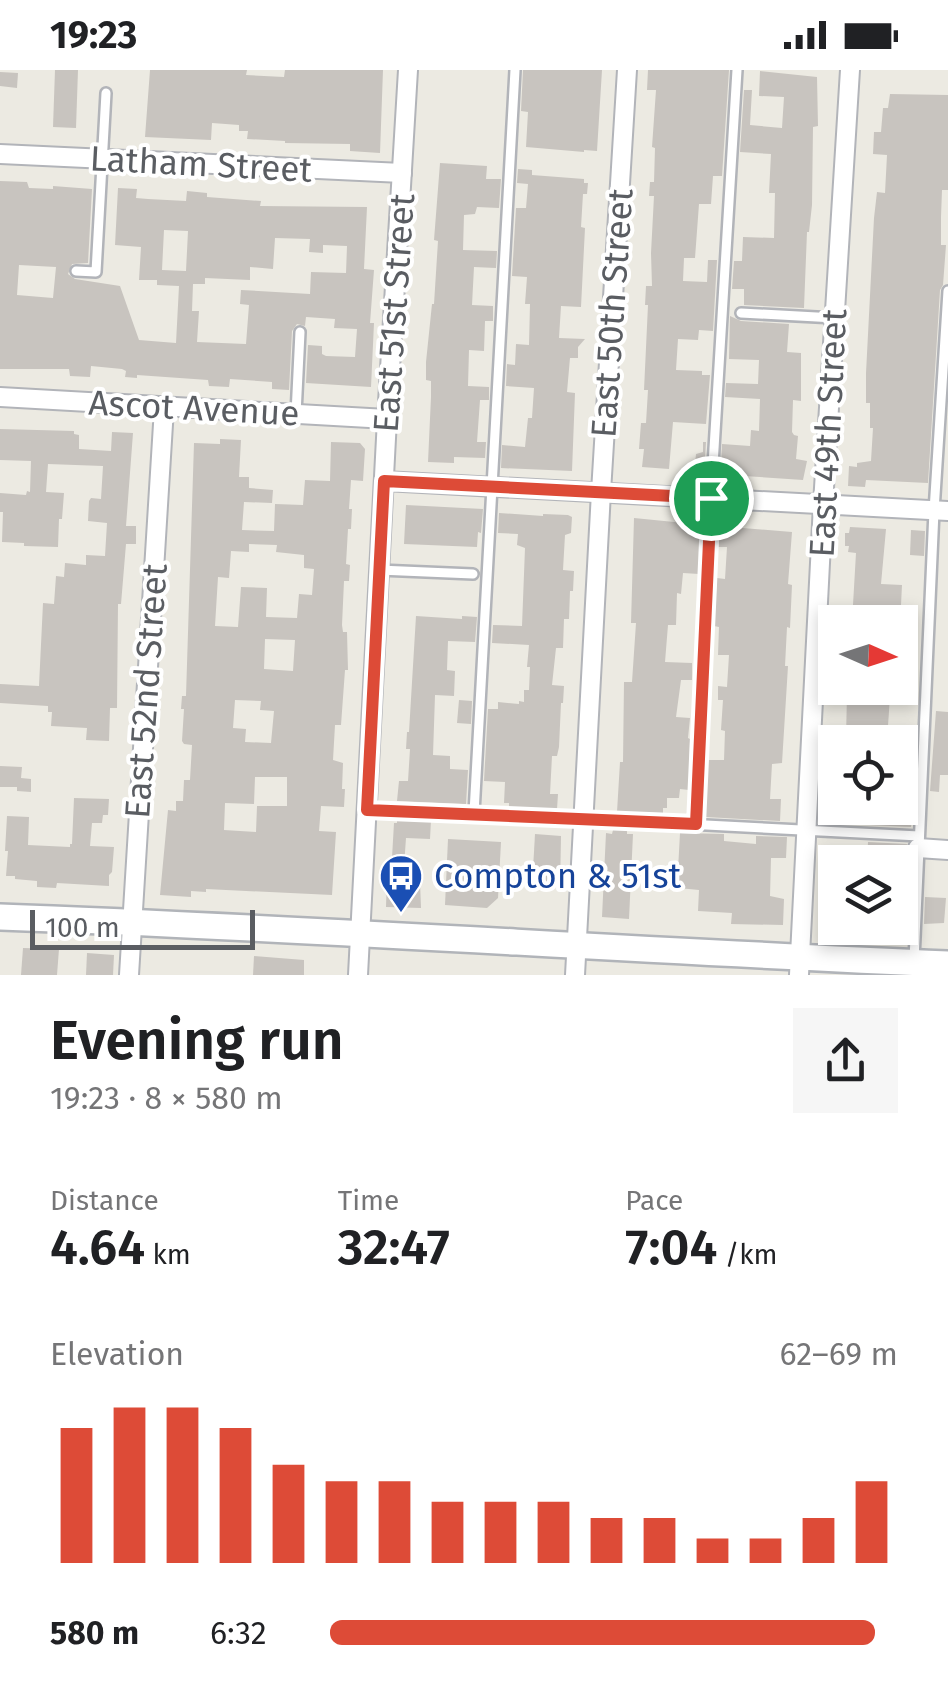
<!DOCTYPE html>
<html lang="en">
<head>
<meta charset="utf-8">
<style>
	:root { --surface:#fff; --page:#f6f6f6; --text:#202124; --muted:#757577; --accent:#dd4b37 }
	body { margin:0; font-family:"Fira Sans",sans-serif; background:var(--page); color:var(--text); height:100vh; display:flex; flex-direction:column; font-size:38px; white-space:nowrap }
	* { box-sizing:border-box; margin:0 }
	p { font-size:32px; color:var(--muted) }
	.icon { flex:none; width:55px; height:55px; fill:none; stroke:currentColor; stroke-width:2; stroke-linecap:round; stroke-linejoin:round }
	.map { position:relative; height:905px; overflow:hidden }
	.side { display:flex; flex-direction:column; background:var(--surface); flex:1 }
	.side>* { flex:none }
	.needle { width:65px; rotate:93deg }
	.controls { position:absolute; left:818px; top:535px; display:grid; gap:20px }
	.controls a { display:grid; place-items:center; width:100px; height:100px; border-radius:0px; background:var(--surface); box-shadow:0 5px 15px #0003; font-size:50px }
	.scale { position:absolute; left:30px; bottom:25px; width:225px; box-sizing:border-box; padding-left:10px; border:5px solid #5a5d62; border-top:0; font-size:28px; line-height:35px; white-space:nowrap; color:#5a5d62; -webkit-text-stroke:8px #fff; paint-order:stroke }
	.pin { position:absolute; display:grid; place-items:center; width:85px; height:85px; color:#fff; margin:-42px; border:5px solid #fff; border-radius:50%; box-shadow:0 2px 10px #0007 }
	.round { display:grid; place-items:center; flex:none; width:105px; height:105px; border-radius:0px; background:var(--page) }
	.summary { display:flex; align-items:center; justify-content:space-between; height:170px; padding:0 50px }
	h1 { font-size:55px; font-weight:600; line-height:75px }
	.metrics { display:grid; grid-template-columns:repeat(3,1fr); gap:15px; height:170px; padding:10px 50px }
	.metrics div { display:grid; align-content:center }
	.metrics b { font-size:50px; font-weight:600 }
	.metrics small { font-size:28px; font-weight:400 }
	.metrics p { font-size:28px }
	.chart { height:280px; padding:20px 50px }
	.chart p { display:flex; justify-content:space-between }
	.chart svg { width:100%; height:180px; margin-top:10px; stroke:var(--accent); stroke-width:6 }
	ul { padding:0 50px; list-style:none; font-size:32px }
	li { display:grid; grid-template-columns:160px 120px 1fr; align-items:center; height:75px }
	li i { height:25px; border-radius:12px; background:var(--accent) }
	.status { display:flex; justify-content:space-between; align-items:center; height:70px; padding:0 50px; background:var(--surface); direction:ltr }
	.status svg { height:28px; fill:currentColor }
	.map>svg:first-child { display:block }
	.building { fill:#c8c4bf; fill-rule:evenodd }
	.lines { fill:none; stroke-linecap:round; stroke-linejoin:round }
	.lane-casing { stroke:#b2b4b9; stroke-width:14 }
	.street-casing { stroke:#b2b4b9; stroke-width:22 }
	.secondary-casing { stroke:#b1b4b9; stroke-width:30 }
	.lane { stroke:#fff; stroke-width:9 }
	.street { stroke:#fff; stroke-width:18 }
	.secondary { stroke:#fff; stroke-width:25 }
	.route-casing { stroke:#fff; stroke-width:20 }
	.route { stroke:#dd4b37; stroke-width:12 }
	.labels { text-anchor:middle; stroke-width:8; stroke-linejoin:round; paint-order:stroke }
	.street-label { font-size:35px; fill:#5a5d62; stroke:#fff }
	.transit-label { font-size:35px; fill:#164399; stroke:#fff; text-anchor:start }
</style>
</head>
<body>
<div class="status"><b>19:23</b><svg viewBox="0 0 49 12"><path d="M0 12V9h3v3zM5 12V6h3v6zM10 12V3h3v9zM15 12V0h3v12zM26 1h20v11H26zM47 4h2v5h-2z"/></svg></div>
<div class="map">
<svg width="948" height="905" viewBox="0 0 948 905">
	<rect width="100%" height="100%" fill="#eceae2"/>
	<g class="building">
		<polygon points="55,0 78,0 76,58 53,57"/>
		<polygon points="150,0 247,0 246,5 284,7 285,0 383,0 380,83 350,81 350,74 285,73 285,71 247,69 248,61 239,61 239,55 212,53 211,70 145,67"/>
		<polygon points="523,0 602,0 597,81 584,80 584,82 526,77 528,42 521,41"/>
		<polygon points="648,0 729,0 722,106 713,106 711,134 699,134 695,188 684,188 683,211 707,212 708,190 717,190 713,261 699,260 698,270 678,269 676,300 702,301 702,305 710,305 706,354 673,352 669,399 642,397 644,379 639,379 641,353 646,353 648,320 644,320 648,235 645,235 646,216 652,216 651,183 654,126 649,126 650,112 654,112 655,78 652,77 656,20 647,20"/>
		<polygon points="760,1 817,7 818,56 813,57 812,135 809,162 807,162 804,238 744,235 744,219 732,219 734,191 742,191 743,167 774,168 775,123 769,123 771,84 740,82 744,20 752,20 750,55 782,58 784,27 759,26"/>
		<polygon points="0,2 18,3 17,18 0,16"/>
		<polygon points="890,24 948,25 948,120 942,120 941,147 941,175 946,175 943,215 940,220 928,413 866,410 865,417 848,416 849,396 857,397 857,393 871,391 873,358 870,358 870,333 866,333 866,303 874,148 877,122 885,123 887,85 873,84 874,62 881,62 883,38 888,38"/>
		<polygon points="440,93 487,96 486,109 501,109 499,138 477,137 475,144 464,145 463,180 497,181 496,198 474,197 472,235 493,236 493,251 485,251 484,281 469,280 468,316 489,317 489,330 480,330 477,372 486,372 485,388 454,387 454,393 428,392 431,327 431,311 426,310 426,292 432,234 434,234 438,171 434,170"/>
		<polygon points="518,99 532,100 532,105 584,109 584,113 588,113 587,124 583,124 581,157 585,158 581,237 561,236 559,268 585,269 578,277 578,288 570,288 567,322 575,323 572,401 501,398 502,375 525,377 528,348 532,348 534,318 506,316 507,294 515,295 516,274 529,275 530,234 525,234 527,207 512,206 516,138 526,138 528,114 517,113"/>
		<path d="M0 111 27 112 29 118 53 119V116L92 119 88 193 72 194 68 204 75 209 120 216 139 270 176 273 179 216 157 215V210H139L141 177 115 175 118 118 137 119 136 128 148 129 186 131 187 121 207 123V127L261 131 260 136 367 137 364 199 374 200 370 253H374L371 317 306 313 308 275 322 276V284L326 286 355 287 357 259 334 258 335 249 306 247 305 256 297 254 292 261 289 320 272 319V312L230 309 229 317 209 316 208 310 137 305V308L125 307 126 301 122 299 91 296 90 307 70 306 69 299H0ZM164 160 188 161 186 201 162 200ZM275 168 310 169 309 182 323 183V175L347 176 346 203 311 202 310 224 241 220 240 234 249 235 246 274 197 272 199 241H192L193 214H205V208L250 210V197L273 199ZM19 195 56 197 53 228 17 225Z"/>
		<polygon points="730,246 741,251 789,254 787,282 801,283 801,331 793,330 792,362 794,365 798,366 796,389 807,391 803,410 744,406 744,403 737,402 737,397 721,395 722,374 750,376 751,360 759,361 760,329 725,327 726,313 758,314 759,290 729,289"/>
		<polygon points="0,359 74,361 74,364 79,365 79,379 111,381 112,362 133,363 126,456 136,456 136,474 126,474 121,534 118,534 117,638 110,638 109,671 86,670 87,658 51,656 52,642 48,642 48,636 0,633 0,614 39,616 43,533 54,534 56,506 64,507 65,493 86,495 86,485 105,486 107,453 88,451 89,431 91,428 101,429 103,396 48,394 46,422 64,423 62,449 59,449 58,477 24,476 24,473 2,472 3,442 0,442 0,423 26,425 27,421 30,422 31,391 0,390"/>
		<path d="M220 369 241 370 239 407H249V418L273 420 272 433 244 432 242 460 274 461 275 434 303 435 305 410 330 411 331 372 360 373 365 379 363 411 351 410 349 439H352L351 459H348L346 494 350 495 349 511H344L342 555 343 562H347L348 600H345L341 655H335L333 690 343 693 342 719H345L344 737 321 736 319 761 336 762 332 825 206 819V822L191 821V827L160 825 168 740 176 741V731H183L184 710H190L192 675 184 674 182 671 184 639H181L182 626H186L194 373 220 374ZM249 474 277 475 276 482 304 485V498L314 499 312 525 299 524 297 548 266 547 267 518 241 517 238 557 215 556 218 507 229 508 231 481 249 482ZM265 569 295 570 293 601 264 599ZM235 630 261 631 260 640 274 641 271 673 245 672 246 659 233 658ZM255 707H287V736H257L256 762 224 760 225 733 254 734Z"/>
		<polygon points="703,372 706,372 704,406 694,405 696,384 703,382"/>
		<polygon points="406,435 483,439 481,463 478,462 477,477 404,474"/>
		<polygon points="499,443 543,446 543,444 568,445 572,447 571,463 565,465 563,500 574,501 573,521 570,521 569,549 564,549 563,578 556,578 552,615 564,616 563,633 561,633 559,677 557,686 552,686 550,724 558,724 557,739 509,737 509,733 504,733 505,712 484,711 488,639 498,639 498,632 519,634 519,631 524,632 524,620 529,620 530,597 527,597 529,575 492,573 493,555 522,556 525,478 517,475 518,464 498,463"/>
		<polygon points="634,448 684,453 685,451 698,452 697,454 702,454 699,504 683,503 681,524 677,523 676,555 668,555 665,592 692,593 692,610 681,610 676,647 690,648 688,668 690,669 689,720 680,719 679,728 667,728 667,738 663,738 663,743 617,742 620,692 623,692 624,612 632,612 636,553 631,553"/>
		<polygon points="718,456 792,462 788,514 792,515 790,558 787,557 785,596 788,596 782,693 772,694 770,729 781,729 780,751 706,747 706,690 724,690 725,661 721,660 723,630 718,630 718,616 727,617 729,585 718,585 719,557 714,556 717,508 725,509 727,477 717,477"/>
		<polygon points="850,457 886,459 881,514 902,515 901,535 892,535 891,552 852,552 856,483 848,482 849,476 845,476 845,463 849,463"/>
		<polygon points="911,460 925,461 924,486 910,485"/>
		<polygon points="416,546 462,549 462,546 477,547 475,572 448,571 447,600 455,601 454,626 435,625 433,685 450,686 450,699 468,700 466,734 397,731 399,711 408,711 410,679 406,679 407,662 409,662"/>
		<polygon points="900,571 916,571 915,606 918,606 918,620 900,618"/>
		<polygon points="847,623 890,626 887,671 846,668"/>
		<polygon points="459,630 472,631 471,654 457,653"/>
		<polygon points="936,641 948,642 948,705 940,705 939,722 930,721"/>
		<polygon points="900,678 915,679 914,704 902,703"/>
		<polygon points="0,696 22,697 21,708 31,709 31,722 17,721 17,717 0,717"/>
		<polygon points="74,728 109,729 108,745 103,745 102,753 92,753 90,776 114,777 112,802 109,805 109,816 57,813 56,818 37,817 37,811 15,809 15,806 6,806 8,781 5,781 7,746 29,747 28,775 70,777 70,774 72,774"/>
		<polygon points="900,733 913,735 911,757 870,755 870,751 842,750 843,738 874,738 873,739 896,741 897,738 900,738"/>
		<polygon points="397,748 431,750 430,769 406,768 403,810 420,812 421,838 386,837 387,805 391,805 394,753 397,753"/>
		<polygon points="616,758 627,759 627,764 633,764 629,849 602,847 606,763 612,764 613,760"/>
		<polygon points="680,763 724,764 724,771 756,774 756,766 787,767 786,788 771,788 770,826 784,829 783,855 731,854 732,843 698,841 699,820 668,817 670,799 678,800"/>
		<polygon points="535,764 561,766 560,818 532,817"/>
		<polygon points="448,769 501,772 498,828 487,838 445,835"/>
		<polygon points="868,772 907,774 906,783 910,788 908,854 900,853 900,792 867,792"/>
		<polygon points="925,827 946,828 944,853 924,854"/>
		<polygon points="23,878 59,879 57,905 21,905"/>
		<polygon points="87,883 114,885 113,905 86,905"/>
		<polygon points="254,886 304,890 304,905 253,905"/>
	</g>
	<g class="lines">
		<g class="lane-casing">
			<g id="lane">
				<polyline points="515,0 474,743 919,766"/>
				<polyline points="76,201 96,202 106,23"/>
				<polyline points="741,243 835,248"/>
				<polyline points="296,344 300,262"/>
				<polyline points="379,500 473,504"/>
				<polyline points="367,739 474,743"/>
				<polyline points="695,754 711,428 737,0"/>
				<polyline points="914,890 934,441 948,221"/>
			</g>
		</g>
		<g class="street-casing">
			<g id="street">
				<polyline points="0,84 402,103"/>
				<polyline points="0,327 387,349"/>
				<polyline points="384,411 948,441"/>
				<polyline points="918,778 948,780"/>
				<polyline points="129,905 164,338"/>
				<polyline points="358,905 387,349 408,0"/>
				<polyline points="575,905 601,422 627,0"/>
				<polyline points="799,905 823,434 850,0"/>
			</g>
		</g>
		<g class="secondary-casing">
			<path id="secondary" d="M0 847C316 858 632 881 948 894"/>
		</g>
		<use href="#lane" class="lane"/>
		<use href="#street" class="street"/>
		<use href="#secondary" class="secondary"/>
	</g>
	<g class="lines">
		<g class="route-casing">
			<polygon id="route" points="384,411 711,428 696,754 367,740"/>
		</g>
		<use href="#route" class="route"/>
	</g>
	<defs>
		<g id="bus-pin" transform="scale(2.25)"><path d="M0 17L-7.5 6A9.5 9.5 0 1 1 7.5 6Z" fill="#1a4fb4" stroke="#fff"/><path d="M-5-6H5V4H4V6H2V4H-2V6H-4V4H-5ZM-3.5-4V0h7V-4ZM-3.5 1.2v1.5H-2V1.2ZM2 1.2v1.5H3.5V1.2Z" fill="#fff"/></g>
	</defs>
	<g fill-rule="evenodd">
		<use href="#bus-pin" x="401" y="806"/>
	</g>
	<g class="labels">
		<g class="street-label">
			<text transform="translate(201 94) rotate(3)" y="12">Latham Street</text>
			<text transform="translate(394 243) rotate(-86)" y="12">East 51st Street</text>
			<text transform="translate(612 243) rotate(-86)" y="12">East 50th Street</text>
			<text transform="translate(194 338) rotate(3)" y="12">Ascot Avenue</text>
			<text transform="translate(828 363) rotate(-87)" y="12">East 49th Street</text>
			<text transform="translate(146 621) rotate(-86)" y="12">East 52nd Street</text>
		</g>
		<g class="transit-label">
			<text x="434" y="818">Compton &amp; 51st</text>
		</g>
	</g>
</svg>
<div class="controls">
<a><svg class="needle" viewBox="-14 -14 28 28"><path d="M0-13l5 13h-10z" fill="#e53935"/><path d="M0 13l5-13h-10z" fill="#757577"/></svg></a>
<a><svg class="icon" aria-label="locate" viewBox="0 0 24 24"><circle cx="12" cy="12" r="6"/><path d="M12 2v4M12 18v4M2 12h4M18 12h4"/></svg></a>
<a><svg class="icon" aria-label="layers" viewBox="0 0 24 24"><path d="M12 4l9 5-9 5-9-5zM3 14l9 5 9-5"/></svg></a>
</div>
<div class="scale">100 m</div>
<div class="pin" style="left:711px;top:428px;background:#1e9e55"><svg class="icon" aria-label="arrive" viewBox="0 0 24 24"><path d="M6 21V4h12l-3 4 3 4H6"/></svg></div>
</div>
<section class="side">
<div class="summary"><div><h1>Evening run</h1><p>19:23 · 8 × 580 m</p></div><a class="round"><svg class="icon" aria-label="share" viewBox="0 0 24 24"><path d="M12 15V3M7 8l5-5 5 5M5 13v7h14v-7"/></svg></a></div>
<div class="metrics">
<div><p>Distance</p><b>4.64<small> km</small></b></div>
<div><p>Time</p><b>32:47</b></div>
<div><p>Pace</p><b>7:04<small> /km</small></b></div>
</div>
<div class="chart"><p><span>Elevation</span>62–69 m</p>
<svg viewBox="0 0 160 44" preserveAspectRatio="none"><path d="M5 44V11M15 44V6M25 44V6M35 44V11M45 44V20M55 44V24M65 44V24M75 44V29M85 44V29M95 44V29M105 44V33M115 44V33M125 44V38M135 44V38M145 44V33M155 44V24"/></svg>
</div>
<ul>
<li><b>580 m</b>6:32<i style="width:96%"></i></li>
</ul>
</section>
</body>
</html>
